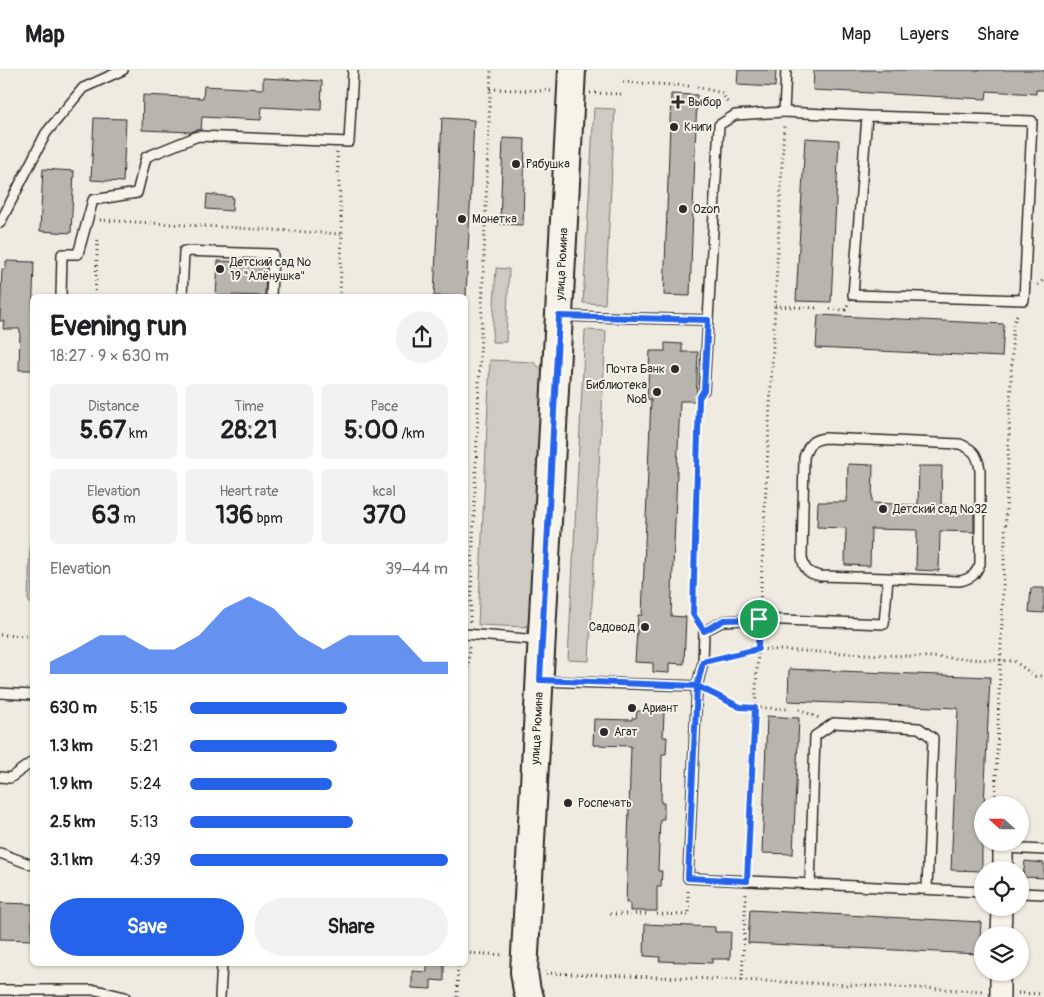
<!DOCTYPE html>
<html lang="en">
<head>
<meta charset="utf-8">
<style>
	:root { --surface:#fff; --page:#f2f2f2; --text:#202124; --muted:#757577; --line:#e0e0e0; --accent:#2563eb }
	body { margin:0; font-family:Pangolin,sans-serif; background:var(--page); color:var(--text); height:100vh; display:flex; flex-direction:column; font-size:19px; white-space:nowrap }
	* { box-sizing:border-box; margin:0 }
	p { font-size:16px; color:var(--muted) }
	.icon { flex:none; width:28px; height:28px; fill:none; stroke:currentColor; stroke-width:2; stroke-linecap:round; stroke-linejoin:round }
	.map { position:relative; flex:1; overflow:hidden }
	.side { position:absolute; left:30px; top:224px; width:438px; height:672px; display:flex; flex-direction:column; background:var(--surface); border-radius:8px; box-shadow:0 1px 4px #0004 }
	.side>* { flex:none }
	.needle { width:32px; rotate:291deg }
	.controls { position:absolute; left:974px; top:726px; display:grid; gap:10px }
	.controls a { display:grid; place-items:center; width:55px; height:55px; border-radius:50%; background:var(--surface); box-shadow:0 1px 4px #0004; font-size:25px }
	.pin { position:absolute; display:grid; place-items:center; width:42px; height:42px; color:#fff; margin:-21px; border:2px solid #fff; border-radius:50%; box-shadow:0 1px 5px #0007 }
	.round { display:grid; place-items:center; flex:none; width:52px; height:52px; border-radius:26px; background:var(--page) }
	.summary { display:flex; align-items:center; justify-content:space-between; height:85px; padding:0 20px }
	h1 { font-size:28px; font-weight:700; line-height:38px }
	.stats { display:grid; grid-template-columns:repeat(3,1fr); gap:8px; height:85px; padding:5px 20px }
	.stats div { display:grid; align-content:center; border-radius:8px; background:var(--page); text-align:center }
	.stats b { font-size:25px; font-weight:700 }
	.stats small { font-size:14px; font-weight:400 }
	.stats p { font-size:14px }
	.chart { height:140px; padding:10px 20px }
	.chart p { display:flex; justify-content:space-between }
	.chart svg { width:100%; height:90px; margin-top:5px; fill:var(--accent); opacity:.7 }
	.cta { display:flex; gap:10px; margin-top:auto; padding:10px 20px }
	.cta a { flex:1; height:58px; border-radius:30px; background:var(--accent); color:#fff; font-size:20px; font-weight:700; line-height:58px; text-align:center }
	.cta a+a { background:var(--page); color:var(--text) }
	ul { padding:0 20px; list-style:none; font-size:16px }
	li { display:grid; grid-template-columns:80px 60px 1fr; align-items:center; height:38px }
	li i { height:12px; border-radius:6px; background:var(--accent) }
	header { display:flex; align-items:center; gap:30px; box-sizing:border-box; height:70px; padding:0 25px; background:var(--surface); border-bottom:1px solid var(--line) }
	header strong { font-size:24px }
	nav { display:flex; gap:28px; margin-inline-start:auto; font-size:18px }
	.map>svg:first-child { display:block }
	.green { fill:#cfcbc2; stroke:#7d7b76 }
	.building { fill:#b8b5ae; stroke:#2b2b2b }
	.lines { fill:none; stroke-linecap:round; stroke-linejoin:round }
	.service-casing { stroke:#2b2b2b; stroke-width:12 }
	.minor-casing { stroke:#2b2b2b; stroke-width:22 }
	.secondary-casing { stroke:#2b2b2b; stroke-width:30 }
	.path { stroke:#2b2b2b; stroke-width:3; stroke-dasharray:1 4; stroke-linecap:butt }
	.service { stroke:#f7f3e8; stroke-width:9 }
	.minor { stroke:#f7f3e8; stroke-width:19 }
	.secondary { stroke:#f7f3e8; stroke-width:26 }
	.route-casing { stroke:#fff; stroke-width:10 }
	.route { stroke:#2563eb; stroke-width:6 }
	.poi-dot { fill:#2b2b2b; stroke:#f7f3e8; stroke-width:2 }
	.labels { text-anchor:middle; stroke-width:4; stroke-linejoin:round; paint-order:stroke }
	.poi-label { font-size:12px; fill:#2b2b2b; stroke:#f7f3e8; text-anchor:start }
	.street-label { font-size:12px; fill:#2b2b2b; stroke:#f7f3e8 }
</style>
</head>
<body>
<header>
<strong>Map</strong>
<nav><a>Map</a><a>Layers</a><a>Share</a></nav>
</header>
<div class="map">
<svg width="1044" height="927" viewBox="0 0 1044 927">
	<rect width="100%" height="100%" fill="#efebe0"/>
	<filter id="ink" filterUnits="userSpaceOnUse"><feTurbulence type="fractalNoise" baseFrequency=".02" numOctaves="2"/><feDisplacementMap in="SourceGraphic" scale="10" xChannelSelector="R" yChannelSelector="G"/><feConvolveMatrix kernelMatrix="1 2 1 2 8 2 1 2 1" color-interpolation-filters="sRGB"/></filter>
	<g filter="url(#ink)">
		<g class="green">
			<polygon points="594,38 615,39 605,234 583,233"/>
			<polygon points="496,198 509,199 506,272 492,272"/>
			<polygon points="585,260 606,261 589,591 568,590"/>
			<polygon points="490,290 533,292 543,300 531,550 525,557 478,555"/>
			<polygon points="32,430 32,536 30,534 28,529"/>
		</g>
		<g class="building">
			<polygon points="738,0 776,0 775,17 737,15"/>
			<polygon points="814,0 1044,0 1044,20 1036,20 1036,24 987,21 986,29 813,20"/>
			<polygon points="263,8 322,11 321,40 262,37 261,50 202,47 201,60 196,60 191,62 142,60 143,25 203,28 204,16 263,19"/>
			<polygon points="671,24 697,25 690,226 664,225"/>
			<polygon points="94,48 126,49 123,112 91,110"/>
			<polygon points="442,48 474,50 466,226 434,226"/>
			<polygon points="503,68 525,69 523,155 500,154"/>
			<polygon points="805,68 839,70 831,232 796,231"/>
			<polygon points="43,99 74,101 71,163 40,161"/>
			<polygon points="207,124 233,127 232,141 206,139"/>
			<polygon points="6,191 34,192 32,255 32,300 19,300 20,259 3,259 4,251 0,251 2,199 6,199"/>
			<polygon points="218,191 266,193 265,226 232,225 232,226 216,226"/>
			<polygon points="818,245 1004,254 1002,287 816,278"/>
			<polygon points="665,273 682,274 682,282 698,282 696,331 680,331 671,546 686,547 684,594 669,593 669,603 653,602 653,593 635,592 638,545 642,545 651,329 647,329 650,281 665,281"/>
			<polygon points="848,394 873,395 872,433 918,435 919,396 942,396 941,435 974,436 974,462 940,461 939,501 916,500 917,460 871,459 870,496 845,495 846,458 817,457 818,432 847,432"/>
			<polygon points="1031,518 1044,518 1044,543 1029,542"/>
			<polygon points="789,599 990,607 984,735 982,735 982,801 951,800 958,638 788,631"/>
			<polygon points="637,641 664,642 663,667 667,667 666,684 662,684 661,733 664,733 664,749 660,749 658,801 662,801 661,817 657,817 657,841 630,841 630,833 626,833 631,676 593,675 594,649 632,650 632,648 636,648"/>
			<polygon points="767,646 799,648 793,784 762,783"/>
			<polygon points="1025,791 1044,793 1044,808 1023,807"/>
			<polygon points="0,833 32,834 32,870 0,869"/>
			<polygon points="750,840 981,852 979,884 748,873"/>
			<polygon points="645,854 715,857 715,862 731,862 730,889 712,889 712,893 659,891 660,887 644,886"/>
			<polygon points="427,894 444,894 444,911 431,910 431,919 412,918 412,901 427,902"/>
		</g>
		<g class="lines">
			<g class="service-casing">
				<g id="service">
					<polyline points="784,42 867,46 853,225 1024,230 1032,51 867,46"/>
					<polyline points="0,153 46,63 83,18 123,0"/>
					<polyline points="61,226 62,184 78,184 93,130 137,123 146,87 198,66 349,72 353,0"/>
					<polyline points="182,226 184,181 273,184 271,226"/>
					<polyline points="562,246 708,250 704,320"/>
					<polyline points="708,250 719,55 735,45 784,42 786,0"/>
					<polyline points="465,564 539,570"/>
					<path d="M542 611 697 616 703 592 704 561 724 551 759 549 884 554 888 508 960 511C972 508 975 505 980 494V399C977 384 974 380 960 374L825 368C811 370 809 374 804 387L802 487C804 500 808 503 820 506L888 508"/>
					<polyline points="697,616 688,808 982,822"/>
					<polyline points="0,623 32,625"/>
					<polyline points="0,707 10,708 32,692"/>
					<polyline points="1003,778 1044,780"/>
					<polyline points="0,783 32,795"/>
					<polyline points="810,814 815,666 834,653 919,658 933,668 927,819"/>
					<polyline points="1020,823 1044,824"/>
					<polyline points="0,920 96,920 125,927"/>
					<polyline points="220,927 222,894"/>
				</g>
			</g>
			<g class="minor-casing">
				<g id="minor">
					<polyline points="1003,800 1003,778"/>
					<polyline points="1001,865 1002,838"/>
					<polyline points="1000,927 1000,902"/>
				</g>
			</g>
			<g class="secondary-casing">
				<g id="secondary">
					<path id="s1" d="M530 927 527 921 524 902 572 0"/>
				</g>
			</g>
			<g class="path">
				<polyline points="623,12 690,16"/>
				<polyline points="697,17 722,23 729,35"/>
				<polyline points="490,19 551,21"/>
				<polyline points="590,23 622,24"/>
				<polyline points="337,82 342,164 340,226"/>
				<polyline points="100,150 342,164"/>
				<polyline points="1038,215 1044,209"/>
				<polyline points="95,226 98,167"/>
				<polyline points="775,236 818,238"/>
				<polyline points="830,239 845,240 848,234"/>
				<polyline points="760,537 784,54"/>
				<polyline points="470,552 491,0"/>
				<polyline points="698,552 693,544 699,330"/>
				<polyline points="0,565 32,566"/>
				<polyline points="716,589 758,579 1014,591 1035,606 1044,606"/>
				<polyline points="709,622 740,637 787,639"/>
				<polyline points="799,639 819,648"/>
				<polyline points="465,678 469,576"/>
				<polyline points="995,735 1013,255 1018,242"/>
				<polyline points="747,799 759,561"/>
				<polyline points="610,844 646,844"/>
				<polyline points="657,844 689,845 688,820"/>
				<polyline points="465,883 504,885"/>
				<polyline points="546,903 742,910 984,921"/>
				<polyline points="742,910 746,823"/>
				<polyline points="1018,923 1044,924"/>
				<polyline points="457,927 458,894"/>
			</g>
			<use href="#service" class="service"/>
			<use href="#minor" class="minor"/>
			<use href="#secondary" class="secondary"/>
		</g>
	</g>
	<g class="lines" filter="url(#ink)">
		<g class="route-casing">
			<polyline id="route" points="759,549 724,550 704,561 693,544 699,328 704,320 708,250 559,246 540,610 697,616 740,637 755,638 747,811 688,808 697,616 703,592 758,579 759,549"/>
		</g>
		<use href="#route" class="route"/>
	</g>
	<g class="poi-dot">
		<path d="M675.5 24.5h5v5h5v5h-5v5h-5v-5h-5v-5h5z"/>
		<circle cx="674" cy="57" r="5"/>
		<circle cx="516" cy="94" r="5"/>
		<circle cx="683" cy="139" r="5"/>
		<circle cx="462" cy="149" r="5"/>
		<circle cx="220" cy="199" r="5"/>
		<circle cx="675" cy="299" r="5"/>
		<circle cx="657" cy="322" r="5"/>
		<circle cx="883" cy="439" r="5"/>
		<circle cx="645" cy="557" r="5"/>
		<circle cx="632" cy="638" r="5"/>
		<circle cx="604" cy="662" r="5"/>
		<circle cx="568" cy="733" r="5"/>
	</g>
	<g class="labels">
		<g class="poi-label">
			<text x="688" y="36">Выбор</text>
			<text x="684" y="61">Книги</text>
			<text x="526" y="98">Рябушка</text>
			<text x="693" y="143">Ozon</text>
			<text x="472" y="153">Монетка</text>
			<text x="230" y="196">Детский сад №<tspan x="230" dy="14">19 "Алёнушка"</tspan></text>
			<text x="665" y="303" text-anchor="end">Почта Банк</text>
			<text x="647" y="319" text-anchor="end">Библиотека<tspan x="647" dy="14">№8</tspan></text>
			<text x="893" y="443">Детский сад №32</text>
			<text x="635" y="561" text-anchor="end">Садовод</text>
			<text x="642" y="642">Ариант</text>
			<text x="614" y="666">Агат</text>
			<text x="578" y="737">Роспечать</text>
		</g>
		<g class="street-label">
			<text dy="4" stroke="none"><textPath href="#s1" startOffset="735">улица Рюмина</textPath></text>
			<text dy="4" stroke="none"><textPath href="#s1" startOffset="270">улица Рюмина</textPath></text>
		</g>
	</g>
</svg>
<div class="controls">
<a><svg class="needle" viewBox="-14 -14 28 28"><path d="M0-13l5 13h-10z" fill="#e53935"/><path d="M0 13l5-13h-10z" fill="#757577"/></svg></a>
<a><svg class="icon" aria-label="locate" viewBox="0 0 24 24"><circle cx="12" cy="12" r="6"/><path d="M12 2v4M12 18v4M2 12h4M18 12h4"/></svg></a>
<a><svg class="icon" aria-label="layers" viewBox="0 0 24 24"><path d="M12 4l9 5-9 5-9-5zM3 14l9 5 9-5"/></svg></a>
</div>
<div class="pin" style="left:759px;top:549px;background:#1e9e55"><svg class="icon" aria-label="arrive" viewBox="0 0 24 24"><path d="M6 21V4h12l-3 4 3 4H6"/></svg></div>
<section class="side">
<div class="summary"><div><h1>Evening run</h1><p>18:27 · 9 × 630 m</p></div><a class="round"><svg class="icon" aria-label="share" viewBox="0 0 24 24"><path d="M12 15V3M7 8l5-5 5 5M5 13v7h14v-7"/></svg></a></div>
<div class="stats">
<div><p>Distance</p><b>5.67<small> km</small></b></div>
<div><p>Time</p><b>28:21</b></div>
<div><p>Pace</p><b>5:00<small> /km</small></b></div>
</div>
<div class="stats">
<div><p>Elevation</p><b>63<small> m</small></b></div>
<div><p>Heart rate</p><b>136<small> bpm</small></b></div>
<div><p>kcal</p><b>370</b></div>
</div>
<div class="chart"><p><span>Elevation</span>39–44 m</p>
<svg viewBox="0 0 160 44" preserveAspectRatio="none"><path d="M0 44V38L10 32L20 25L30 25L40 32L50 32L60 25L70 12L80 6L90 12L100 25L110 32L120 25L130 25L140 25L150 38L160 38V44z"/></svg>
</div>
<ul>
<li><b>630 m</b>5:15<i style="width:61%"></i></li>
<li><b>1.3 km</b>5:21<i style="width:57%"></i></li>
<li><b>1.9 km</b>5:24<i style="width:55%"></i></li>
<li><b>2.5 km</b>5:13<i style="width:63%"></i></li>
<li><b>3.1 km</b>4:39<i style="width:100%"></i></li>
</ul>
<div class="cta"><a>Save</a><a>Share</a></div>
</section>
</div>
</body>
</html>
